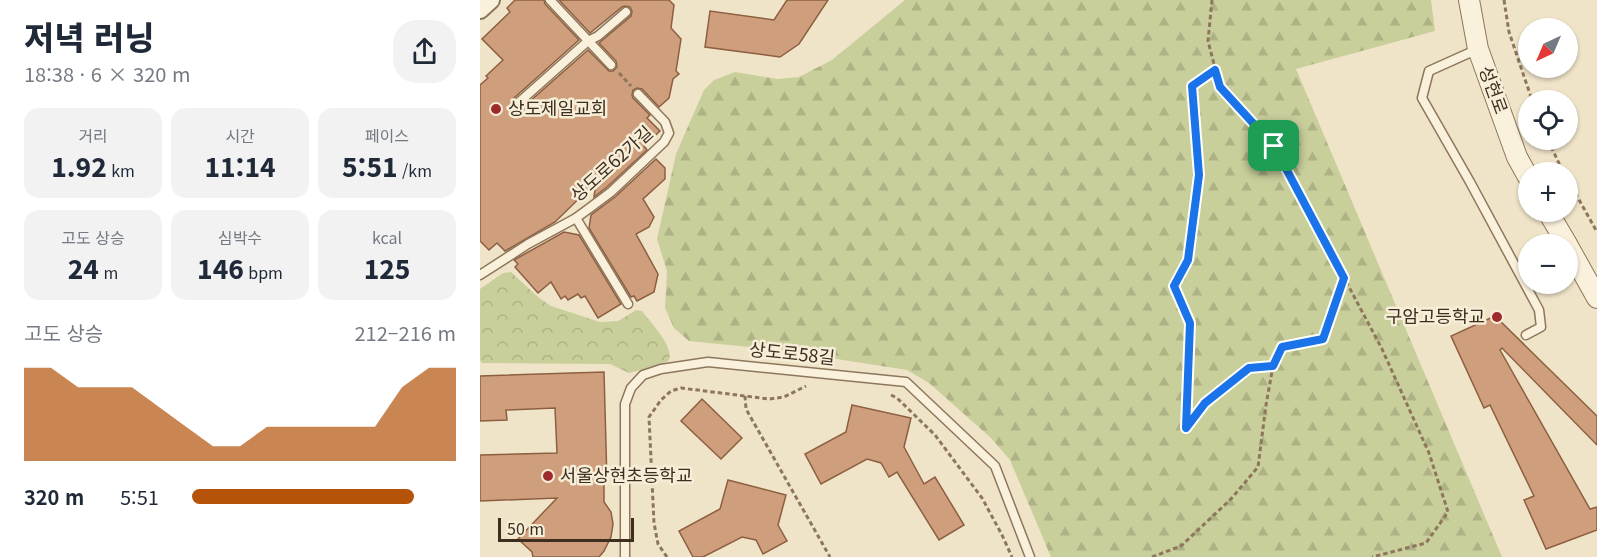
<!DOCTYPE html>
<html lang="ko">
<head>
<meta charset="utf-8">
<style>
	:root { --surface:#fff; --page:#f2f2f3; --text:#1f2937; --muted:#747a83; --accent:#b45309 }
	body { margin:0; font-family:Georgia,"Noto Sans KR",serif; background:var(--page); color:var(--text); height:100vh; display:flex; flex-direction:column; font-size:22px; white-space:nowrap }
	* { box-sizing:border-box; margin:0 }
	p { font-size:20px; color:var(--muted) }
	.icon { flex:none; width:33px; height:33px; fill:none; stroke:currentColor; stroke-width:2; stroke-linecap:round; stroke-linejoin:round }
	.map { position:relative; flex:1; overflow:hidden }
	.details { display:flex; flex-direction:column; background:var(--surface); width:480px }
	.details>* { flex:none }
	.needle { width:39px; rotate:224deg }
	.fabs { position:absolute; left:1038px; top:18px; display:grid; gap:12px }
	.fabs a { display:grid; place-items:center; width:60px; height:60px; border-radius:50%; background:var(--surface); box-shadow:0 2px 4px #0004; font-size:30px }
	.scale { position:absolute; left:18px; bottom:15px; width:136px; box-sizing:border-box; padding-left:6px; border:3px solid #3d2e20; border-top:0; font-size:16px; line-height:21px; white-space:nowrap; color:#3d2e20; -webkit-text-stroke:4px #f7eed8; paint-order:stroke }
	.pin { position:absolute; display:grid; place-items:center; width:51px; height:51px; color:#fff; margin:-26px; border-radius:12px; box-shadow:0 3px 9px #0006 }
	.round { display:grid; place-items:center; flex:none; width:63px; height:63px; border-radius:24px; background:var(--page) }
	.summary { display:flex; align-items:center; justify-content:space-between; height:102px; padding:0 24px }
	h1 { font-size:33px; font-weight:800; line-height:45px }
	.metrics { display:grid; grid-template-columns:repeat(3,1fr); gap:9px; height:102px; padding:6px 24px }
	.metrics div { display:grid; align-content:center; border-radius:15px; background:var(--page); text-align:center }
	.metrics b { font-size:26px; font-weight:800 }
	.metrics small { font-size:16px; font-weight:400 }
	.metrics p { font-size:16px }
	.chart { height:168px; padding:12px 24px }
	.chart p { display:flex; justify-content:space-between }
	.chart svg { width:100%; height:108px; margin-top:6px; fill:var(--accent); opacity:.7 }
	ul { padding:0 24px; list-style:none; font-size:20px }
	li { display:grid; grid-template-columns:96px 72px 1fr; align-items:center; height:45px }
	li i { height:15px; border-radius:8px; background:var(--accent) }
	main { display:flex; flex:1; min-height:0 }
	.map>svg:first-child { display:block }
	.forest { fill:url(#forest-firs) }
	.park { fill:url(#park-crowns) }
	.building { fill:#cf9f7d; stroke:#8d5f41; stroke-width:1.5 }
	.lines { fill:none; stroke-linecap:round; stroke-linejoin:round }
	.service-casing { stroke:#8d765c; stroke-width:11 }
	.minor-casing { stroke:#8d765c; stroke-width:20 }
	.tertiary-casing { stroke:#8d765c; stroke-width:22 }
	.path { stroke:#8d765c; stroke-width:3; stroke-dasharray:4.5 3; stroke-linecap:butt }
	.service { stroke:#faf1dc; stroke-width:8 }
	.minor { stroke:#faf1dc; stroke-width:16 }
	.tertiary { stroke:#faf1dc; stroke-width:20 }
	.route-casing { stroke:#fff; stroke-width:12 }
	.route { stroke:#1a73e8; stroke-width:8 }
	.poi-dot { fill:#9e2a2b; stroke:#f7eed8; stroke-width:2 }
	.labels { text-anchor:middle; stroke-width:5; stroke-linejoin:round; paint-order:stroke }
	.street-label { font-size:18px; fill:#3d2e20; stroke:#f7eed8 }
	.poi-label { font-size:18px; fill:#3d2e20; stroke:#f7eed8; text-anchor:start }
</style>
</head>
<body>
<main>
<section class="details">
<div class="summary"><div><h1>저녁 러닝</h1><p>18:38 · 6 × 320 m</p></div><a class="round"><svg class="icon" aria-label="share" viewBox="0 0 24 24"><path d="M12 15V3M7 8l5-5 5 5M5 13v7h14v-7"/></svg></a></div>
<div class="metrics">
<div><p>거리</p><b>1.92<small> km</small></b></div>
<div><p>시간</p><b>11:14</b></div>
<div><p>페이스</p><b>5:51<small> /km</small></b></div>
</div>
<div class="metrics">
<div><p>고도 상승</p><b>24<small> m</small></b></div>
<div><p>심박수</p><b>146<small> bpm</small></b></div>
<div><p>kcal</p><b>125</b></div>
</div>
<div class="chart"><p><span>고도 상승</span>212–216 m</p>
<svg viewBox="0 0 160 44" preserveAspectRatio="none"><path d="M0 44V6L10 6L20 14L30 14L40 14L50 22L60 30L70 38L80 38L90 30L100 30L110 30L120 30L130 30L140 14L150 6L160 6V44z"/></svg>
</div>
<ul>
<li><b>320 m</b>5:51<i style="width:84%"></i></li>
</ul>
</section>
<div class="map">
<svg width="1117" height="557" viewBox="0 0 1117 557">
	<defs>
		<pattern id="forest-firs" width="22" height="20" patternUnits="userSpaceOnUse" patternTransform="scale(1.5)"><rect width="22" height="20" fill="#c9cf9b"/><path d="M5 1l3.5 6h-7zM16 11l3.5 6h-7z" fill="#aeb285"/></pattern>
		<pattern id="park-crowns" width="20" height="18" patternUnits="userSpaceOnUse" patternTransform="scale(1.5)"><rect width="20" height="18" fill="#c9cf9b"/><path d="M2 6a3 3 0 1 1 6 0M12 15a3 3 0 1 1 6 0" fill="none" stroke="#aeb285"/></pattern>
	</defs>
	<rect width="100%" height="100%" fill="#f0e4c8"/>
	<polygon class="forest" points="425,0 951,0 955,31 816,69 1022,557 571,557 530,460 511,438 449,383 427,370 299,350 209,341 194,328 185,308 187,271 177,239 196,154 224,90 234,80 255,72 298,79 319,77 352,60"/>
	<path class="park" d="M31 272 58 297 71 306 120 322 138 321 156 310 162 311C171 323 194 346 189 360L183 364 149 373 130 364 2 363 0 360V289L23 273Z"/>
	<g class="building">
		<polygon points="35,0 64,0 65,4 99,40 33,99 31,105 34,110 41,109 108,50 129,71 133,71 137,67 136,61 119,43 151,16 152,11 150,7 145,6 142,7 110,33 79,0 189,0 194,5 191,28 201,39 196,71 199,74 193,79 189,98 179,107 162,89 157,88 153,90 152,95 153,98 170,115 167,118 180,131 164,146 167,150 127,187 114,197 116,182 75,222 25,251 17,243 9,250 0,241 0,85 8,78 6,76 23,60 2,39 30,12 27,8"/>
		<polygon points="307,0 348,0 319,44 300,57 225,47 230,11 294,20"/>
		<polygon points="176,159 185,168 185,179 163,199 174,217 169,227 156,234 178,274 174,292 157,301 154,296 151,297 109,228 111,215 135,197"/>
		<polygon points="84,232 99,235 141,304 118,318 105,296 101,298 98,294 88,300 85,296 81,299 71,282 58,293 35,267 38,264 34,260"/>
		<polygon points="1015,316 1117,416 1117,445 1022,348 1020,350 1110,509 1117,507 1117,530 1066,549 1044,500 1054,496 1010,405 1004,408 971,336"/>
		<polygon points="124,372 127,482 124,482 124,502 131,512 133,524 131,537 124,551 119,557 53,557 52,552 38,539 77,498 0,501 0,455 77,453 75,408 26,410 27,420 0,421 0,376"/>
		<polygon points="222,399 262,438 241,459 201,421"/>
		<polygon points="372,405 431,418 424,447 444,484 455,477 484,525 459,540 417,472 409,477 401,463 387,459 341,484 325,454 366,432"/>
		<polygon points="248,480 306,495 298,525 307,541 283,554 276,540 262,537 223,557 213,557 199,531 240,509"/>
	</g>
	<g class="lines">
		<g class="service-casing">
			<g id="service">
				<polyline points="70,0 131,65"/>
				<polyline points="998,49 949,71 942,98 990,182 1059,310 1061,327 1046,335"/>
				<polyline points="37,104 108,41 118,36 146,12"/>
				<polyline points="96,218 148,304"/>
				<polyline points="0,275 48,244 96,218 111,207 131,192 184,142 189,133 185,122 158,94"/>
				<polyline points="145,557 145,404 151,388 163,375 181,369 228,362 426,382 515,466 550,557"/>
			</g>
		</g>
		<g class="minor-casing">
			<polyline id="minor" points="0,10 11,0"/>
		</g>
		<g class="tertiary-casing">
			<g id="tertiary">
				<polyline points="989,0 998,49 1037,157 1048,177"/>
				<polyline points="1068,212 1087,244"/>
				<polyline points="1088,246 1117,298"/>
			</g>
		</g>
		<g class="path">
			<polyline points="732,0 728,41 740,87 794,146 902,349 949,453 968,512 946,543 892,557"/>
			<polyline points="1024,0 1029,32 1052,100"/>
			<polyline points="735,70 712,86 719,175 708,259 694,287 710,323 706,428 725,403 769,368 793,366 802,347 843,339 864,278"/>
			<polyline points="139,73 151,86"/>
			<polyline points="1068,140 1083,172"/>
			<polyline points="1088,180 1117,232"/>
			<polyline points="411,395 417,398 455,435 502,498 522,535 532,557"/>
			<polyline points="265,396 266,409 350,557"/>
			<polyline points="187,557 178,544 174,523 169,417 181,400 191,391 201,388 289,399 304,397 326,386"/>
			<polyline points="672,557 701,546 751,499 778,467 786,405 793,366"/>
		</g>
		<use href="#service" class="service"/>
		<use href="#minor" class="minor"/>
		<use href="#tertiary" class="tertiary"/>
	</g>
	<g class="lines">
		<g class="route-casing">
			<polygon id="route" points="735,70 740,87 794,146 864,278 843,339 802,347 793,366 769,368 725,403 706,428 710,323 694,286 708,260 719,175 712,86"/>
		</g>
		<use href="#route" class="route"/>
	</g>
	<g class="poi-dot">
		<circle cx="16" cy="109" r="6"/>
		<circle cx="1017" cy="317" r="6"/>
		<circle cx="68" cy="476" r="6"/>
	</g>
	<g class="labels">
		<g class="street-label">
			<text transform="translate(1013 90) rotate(70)" y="6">성현로</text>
			<text transform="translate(132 164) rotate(-42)" y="6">상도로62가길</text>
			<text transform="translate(312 354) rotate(6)" y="6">상도로58길</text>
		</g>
		<g class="poi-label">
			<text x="28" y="115">상도제일교회</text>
			<text x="1005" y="323" text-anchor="end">구암고등학교</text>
			<text x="80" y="482">서울상현초등학교</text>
		</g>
	</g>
</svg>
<div class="fabs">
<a><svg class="needle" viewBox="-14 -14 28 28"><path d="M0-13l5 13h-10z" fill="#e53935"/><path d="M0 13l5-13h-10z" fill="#747a83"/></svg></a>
<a><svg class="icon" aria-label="locate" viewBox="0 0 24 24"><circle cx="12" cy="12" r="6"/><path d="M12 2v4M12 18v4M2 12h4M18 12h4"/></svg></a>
<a>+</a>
<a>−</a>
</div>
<div class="scale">50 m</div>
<div class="pin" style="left:794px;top:146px;background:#1e9e55"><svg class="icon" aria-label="arrive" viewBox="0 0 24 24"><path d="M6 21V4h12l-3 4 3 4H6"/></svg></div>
</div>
</main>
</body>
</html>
